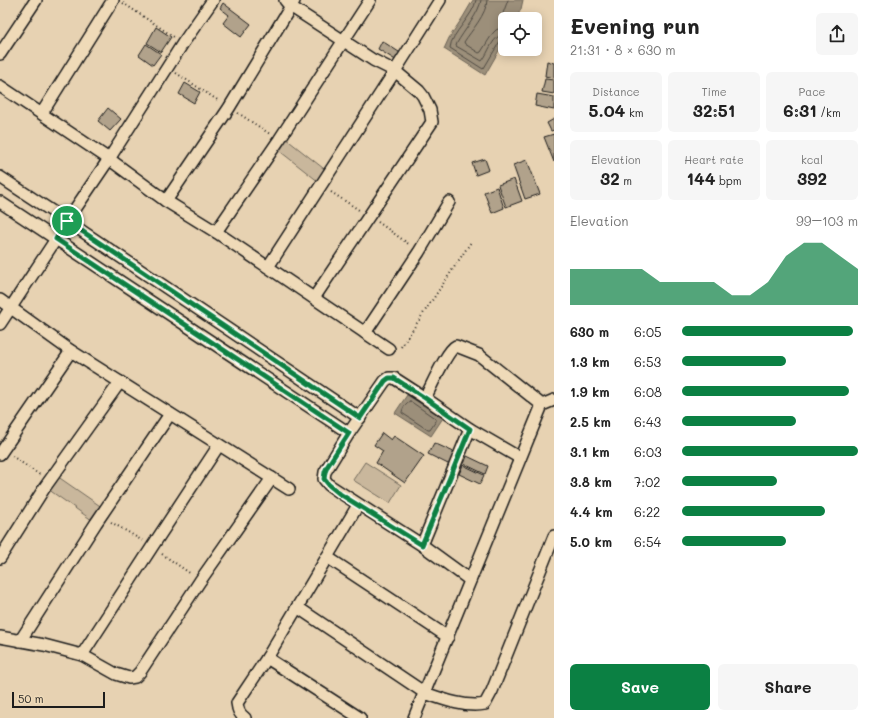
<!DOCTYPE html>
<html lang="en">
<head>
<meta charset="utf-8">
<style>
	:root { --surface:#fff; --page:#f6f6f6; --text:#222; --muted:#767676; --accent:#0b8043 }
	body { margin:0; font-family:Mali,sans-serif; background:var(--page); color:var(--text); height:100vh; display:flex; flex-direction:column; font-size:15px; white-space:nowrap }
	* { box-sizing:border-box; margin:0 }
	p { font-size:13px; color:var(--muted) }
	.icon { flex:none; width:22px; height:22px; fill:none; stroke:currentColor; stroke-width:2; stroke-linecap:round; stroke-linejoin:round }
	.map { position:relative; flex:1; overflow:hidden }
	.details { display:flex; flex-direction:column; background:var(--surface); width:320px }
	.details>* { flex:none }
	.buttons { position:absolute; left:498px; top:12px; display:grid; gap:8px }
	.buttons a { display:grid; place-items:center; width:44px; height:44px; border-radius:6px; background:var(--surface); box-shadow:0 2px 10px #0003; font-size:20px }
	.scale { position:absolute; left:12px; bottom:10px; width:93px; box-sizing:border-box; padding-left:4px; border:2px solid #1c1c1c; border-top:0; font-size:11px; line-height:14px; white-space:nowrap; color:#1c1c1c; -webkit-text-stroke:3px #efdab8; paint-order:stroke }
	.pin { position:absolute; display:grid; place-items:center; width:34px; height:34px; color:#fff; margin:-17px; border:2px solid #fff; border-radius:50%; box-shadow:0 1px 4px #0007 }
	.round { display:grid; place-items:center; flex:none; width:42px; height:42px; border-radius:6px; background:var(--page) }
	.headline { display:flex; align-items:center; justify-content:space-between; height:68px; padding:0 16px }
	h1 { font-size:22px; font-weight:700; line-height:30px }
	.metrics { display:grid; grid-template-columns:repeat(3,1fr); gap:6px; height:68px; padding:4px 16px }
	.metrics div { display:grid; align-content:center; border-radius:6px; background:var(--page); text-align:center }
	.metrics b { font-size:17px; font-weight:700 }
	.metrics small { font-size:11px; font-weight:400 }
	.metrics p { font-size:11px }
	.chart { height:112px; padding:8px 16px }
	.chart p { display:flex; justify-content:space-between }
	.chart svg { width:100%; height:72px; margin-top:4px; fill:var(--accent); opacity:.7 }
	.primary-button { display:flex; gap:8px; margin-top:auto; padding:8px 16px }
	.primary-button a { flex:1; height:46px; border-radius:6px; background:var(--accent); color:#fff; font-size:16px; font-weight:700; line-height:46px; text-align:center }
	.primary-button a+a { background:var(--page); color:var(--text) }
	ul { padding:0 16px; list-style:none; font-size:13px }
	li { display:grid; grid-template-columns:64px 48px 1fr; align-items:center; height:30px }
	li i { height:10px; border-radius:5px; background:var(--accent) }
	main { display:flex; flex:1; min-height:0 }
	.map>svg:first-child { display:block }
	.green { fill:#c9b79c; stroke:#726a5c }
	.water { fill:#9c8f7a; stroke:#696154 }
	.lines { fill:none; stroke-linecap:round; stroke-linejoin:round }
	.shore { stroke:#4f4a42; stroke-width:1 }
	.building { fill:#b1a28b; stroke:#1c1c1c }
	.street-casing { stroke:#1c1c1c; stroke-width:14 }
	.path { stroke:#1c1c1c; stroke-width:2; stroke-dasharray:1 3; stroke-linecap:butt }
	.street { stroke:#efdab8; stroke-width:11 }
	.route-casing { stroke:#fff; stroke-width:8 }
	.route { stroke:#0b8043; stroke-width:5 }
</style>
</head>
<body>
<main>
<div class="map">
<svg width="554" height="718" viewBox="0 0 554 718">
	<rect width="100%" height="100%" fill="#e7d2b2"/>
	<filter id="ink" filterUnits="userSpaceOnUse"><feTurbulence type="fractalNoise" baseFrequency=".025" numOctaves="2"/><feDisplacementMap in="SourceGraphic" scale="8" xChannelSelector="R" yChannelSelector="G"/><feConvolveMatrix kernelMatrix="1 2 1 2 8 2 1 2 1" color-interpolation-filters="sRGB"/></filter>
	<g filter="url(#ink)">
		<g class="green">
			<polygon points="285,138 328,172 319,182 277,149"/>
			<polygon points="365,462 401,485 390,503 353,480"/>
			<polygon points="54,474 106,510 96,523 45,487"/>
		</g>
		<g class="water">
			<polygon points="473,0 523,0 521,9 516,19 505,19 505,40 485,75 444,49 449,38 463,17"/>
			<polygon points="407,395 443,418 431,436 395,413"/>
		</g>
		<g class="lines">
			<g class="shore">
				<path d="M476 0C474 16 451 33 450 48L483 69 484 68 500 41 502 39H505"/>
				<path d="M481 0C480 12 463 32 457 43L456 46 482 61C489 53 492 35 505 34"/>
				<path d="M487 0C487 14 471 31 464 42L465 44 479 53 481 52 493 33 496 30 503 27 502 16 508 0"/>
				<path d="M410 401 436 419V421L430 430H428L402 413C402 409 406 402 410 401Z"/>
			</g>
		</g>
		<g class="building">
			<polygon points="223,3 251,24 241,37 223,23 229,15 220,8"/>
			<polygon points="156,27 171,37 161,52 147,43"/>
			<polygon points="382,41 402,54 397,61 378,49"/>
			<polygon points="146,44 161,54 153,65 139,55"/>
			<polygon points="547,61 554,63 554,78 545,76"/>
			<polygon points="545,79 554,80 554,94 542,92"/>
			<polygon points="185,83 200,92 194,103 179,94"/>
			<polygon points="537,94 554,97 554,110 535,106"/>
			<polygon points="108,108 121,119 110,131 98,121"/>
			<polygon points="554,119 554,130 551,131 547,123"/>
			<polygon points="554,134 554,162 544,137"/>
			<polygon points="485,159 489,170 476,175 472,163"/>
			<polygon points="527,160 540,194 525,199 513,165"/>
			<polygon points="514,179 522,201 506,207 498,185"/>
			<polygon points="497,187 504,208 492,213 484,192"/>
			<polygon points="382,433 391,440 394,436 424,456 405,483 376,463 383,451 374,445"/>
			<polygon points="434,443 456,453 450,465 428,454"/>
			<polygon points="467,456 488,466 485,474 464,464"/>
			<polygon points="463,465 484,475 480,484 459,474"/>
		</g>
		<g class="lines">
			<g class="street-casing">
				<g id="street">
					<polyline points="285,0 290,6 373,60 395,71 419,91 423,96 430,110 432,122 314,298"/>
					<polyline points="0,54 36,0"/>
					<polyline points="0,86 109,159 166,201 216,232 389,349"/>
					<polyline points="42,113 113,0"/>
					<polyline points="0,177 67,221 360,418"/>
					<polyline points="166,201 229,108 294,1"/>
					<polyline points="0,202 349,433"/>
					<polyline points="216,232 279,140 370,0"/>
					<polyline points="268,267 395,71 440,0"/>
					<polyline points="0,300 71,351 289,489"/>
					<polyline points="0,324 56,239 67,221 109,159 183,43 213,0"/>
					<polyline points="365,333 419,252 449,202"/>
					<path d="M425 398C431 387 447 350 456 346L479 355 542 405"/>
					<polyline points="0,454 71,351"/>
					<polyline points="422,545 470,429"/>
					<polyline points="327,557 448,637"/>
					<polyline points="0,558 45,487 120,382"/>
					<polyline points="470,580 422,545 341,493 329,485 324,479 325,472 349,433 385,381 389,378 394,378 425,398 470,429 520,458"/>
					<path d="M297 607 425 693C442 699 466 708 485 704L492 691 554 536"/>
					<polyline points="0,637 44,645 82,655 116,674 129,678 135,677 140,672 200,581 272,478"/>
					<polyline points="20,641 96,523 170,414"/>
					<polyline points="82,655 152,547 219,445"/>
					<polyline points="267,658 360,718"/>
					<path d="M245 718C239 714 238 710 237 703L267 658 358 505"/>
					<polyline points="414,718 542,405 554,400"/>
				</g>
			</g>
			<g class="path">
				<polyline points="123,3 174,37"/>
				<polyline points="176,73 219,101"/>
				<polyline points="238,113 270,134"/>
				<polyline points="331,192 359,210"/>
				<polyline points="378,222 410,245"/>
				<polyline points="401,347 471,242"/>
				<polyline points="12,456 40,475"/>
				<polyline points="111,522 143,541"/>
				<polyline points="162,554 191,574"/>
			</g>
			<use href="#street" class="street"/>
		</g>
	</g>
	<g class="lines" filter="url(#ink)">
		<g class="route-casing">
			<polygon id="route" points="67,221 360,418 385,381 389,378 394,378 425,398 470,429 422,545 340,494 329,485 324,479 325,472 327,467 349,433 56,239"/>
		</g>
		<use href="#route" class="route"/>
	</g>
</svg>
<div class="buttons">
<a><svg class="icon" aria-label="locate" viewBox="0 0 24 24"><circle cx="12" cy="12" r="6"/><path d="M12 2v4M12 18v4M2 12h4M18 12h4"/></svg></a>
</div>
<div class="scale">50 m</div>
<div class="pin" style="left:67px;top:221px;background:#1e9e55"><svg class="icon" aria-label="arrive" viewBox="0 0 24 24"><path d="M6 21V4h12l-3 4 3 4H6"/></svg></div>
</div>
<section class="details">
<div class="headline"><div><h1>Evening run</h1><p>21:31 · 8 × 630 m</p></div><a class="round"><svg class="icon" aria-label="share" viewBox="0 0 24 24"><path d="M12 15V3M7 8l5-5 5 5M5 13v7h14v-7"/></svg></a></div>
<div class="metrics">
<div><p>Distance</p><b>5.04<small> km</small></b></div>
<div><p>Time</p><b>32:51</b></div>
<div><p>Pace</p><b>6:31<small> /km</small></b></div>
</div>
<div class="metrics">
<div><p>Elevation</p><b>32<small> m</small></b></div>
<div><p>Heart rate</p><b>144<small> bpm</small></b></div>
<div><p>kcal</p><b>392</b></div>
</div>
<div class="chart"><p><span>Elevation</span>99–103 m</p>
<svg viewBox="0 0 160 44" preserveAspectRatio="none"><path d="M0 44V22L10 22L20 22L30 22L40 22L50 30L60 30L70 30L80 30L90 38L100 38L110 30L120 14L130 6L140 6L150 14L160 22V44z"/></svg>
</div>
<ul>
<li><b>630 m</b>6:05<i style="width:97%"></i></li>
<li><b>1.3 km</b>6:53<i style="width:59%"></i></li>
<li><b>1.9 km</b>6:08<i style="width:95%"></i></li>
<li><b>2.5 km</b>6:43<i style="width:65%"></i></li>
<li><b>3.1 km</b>6:03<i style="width:100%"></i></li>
<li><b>3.8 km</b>7:02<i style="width:54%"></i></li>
<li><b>4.4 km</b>6:22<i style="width:81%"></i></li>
<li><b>5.0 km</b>6:54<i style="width:59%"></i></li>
</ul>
<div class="primary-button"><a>Save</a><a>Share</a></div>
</section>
</main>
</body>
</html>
